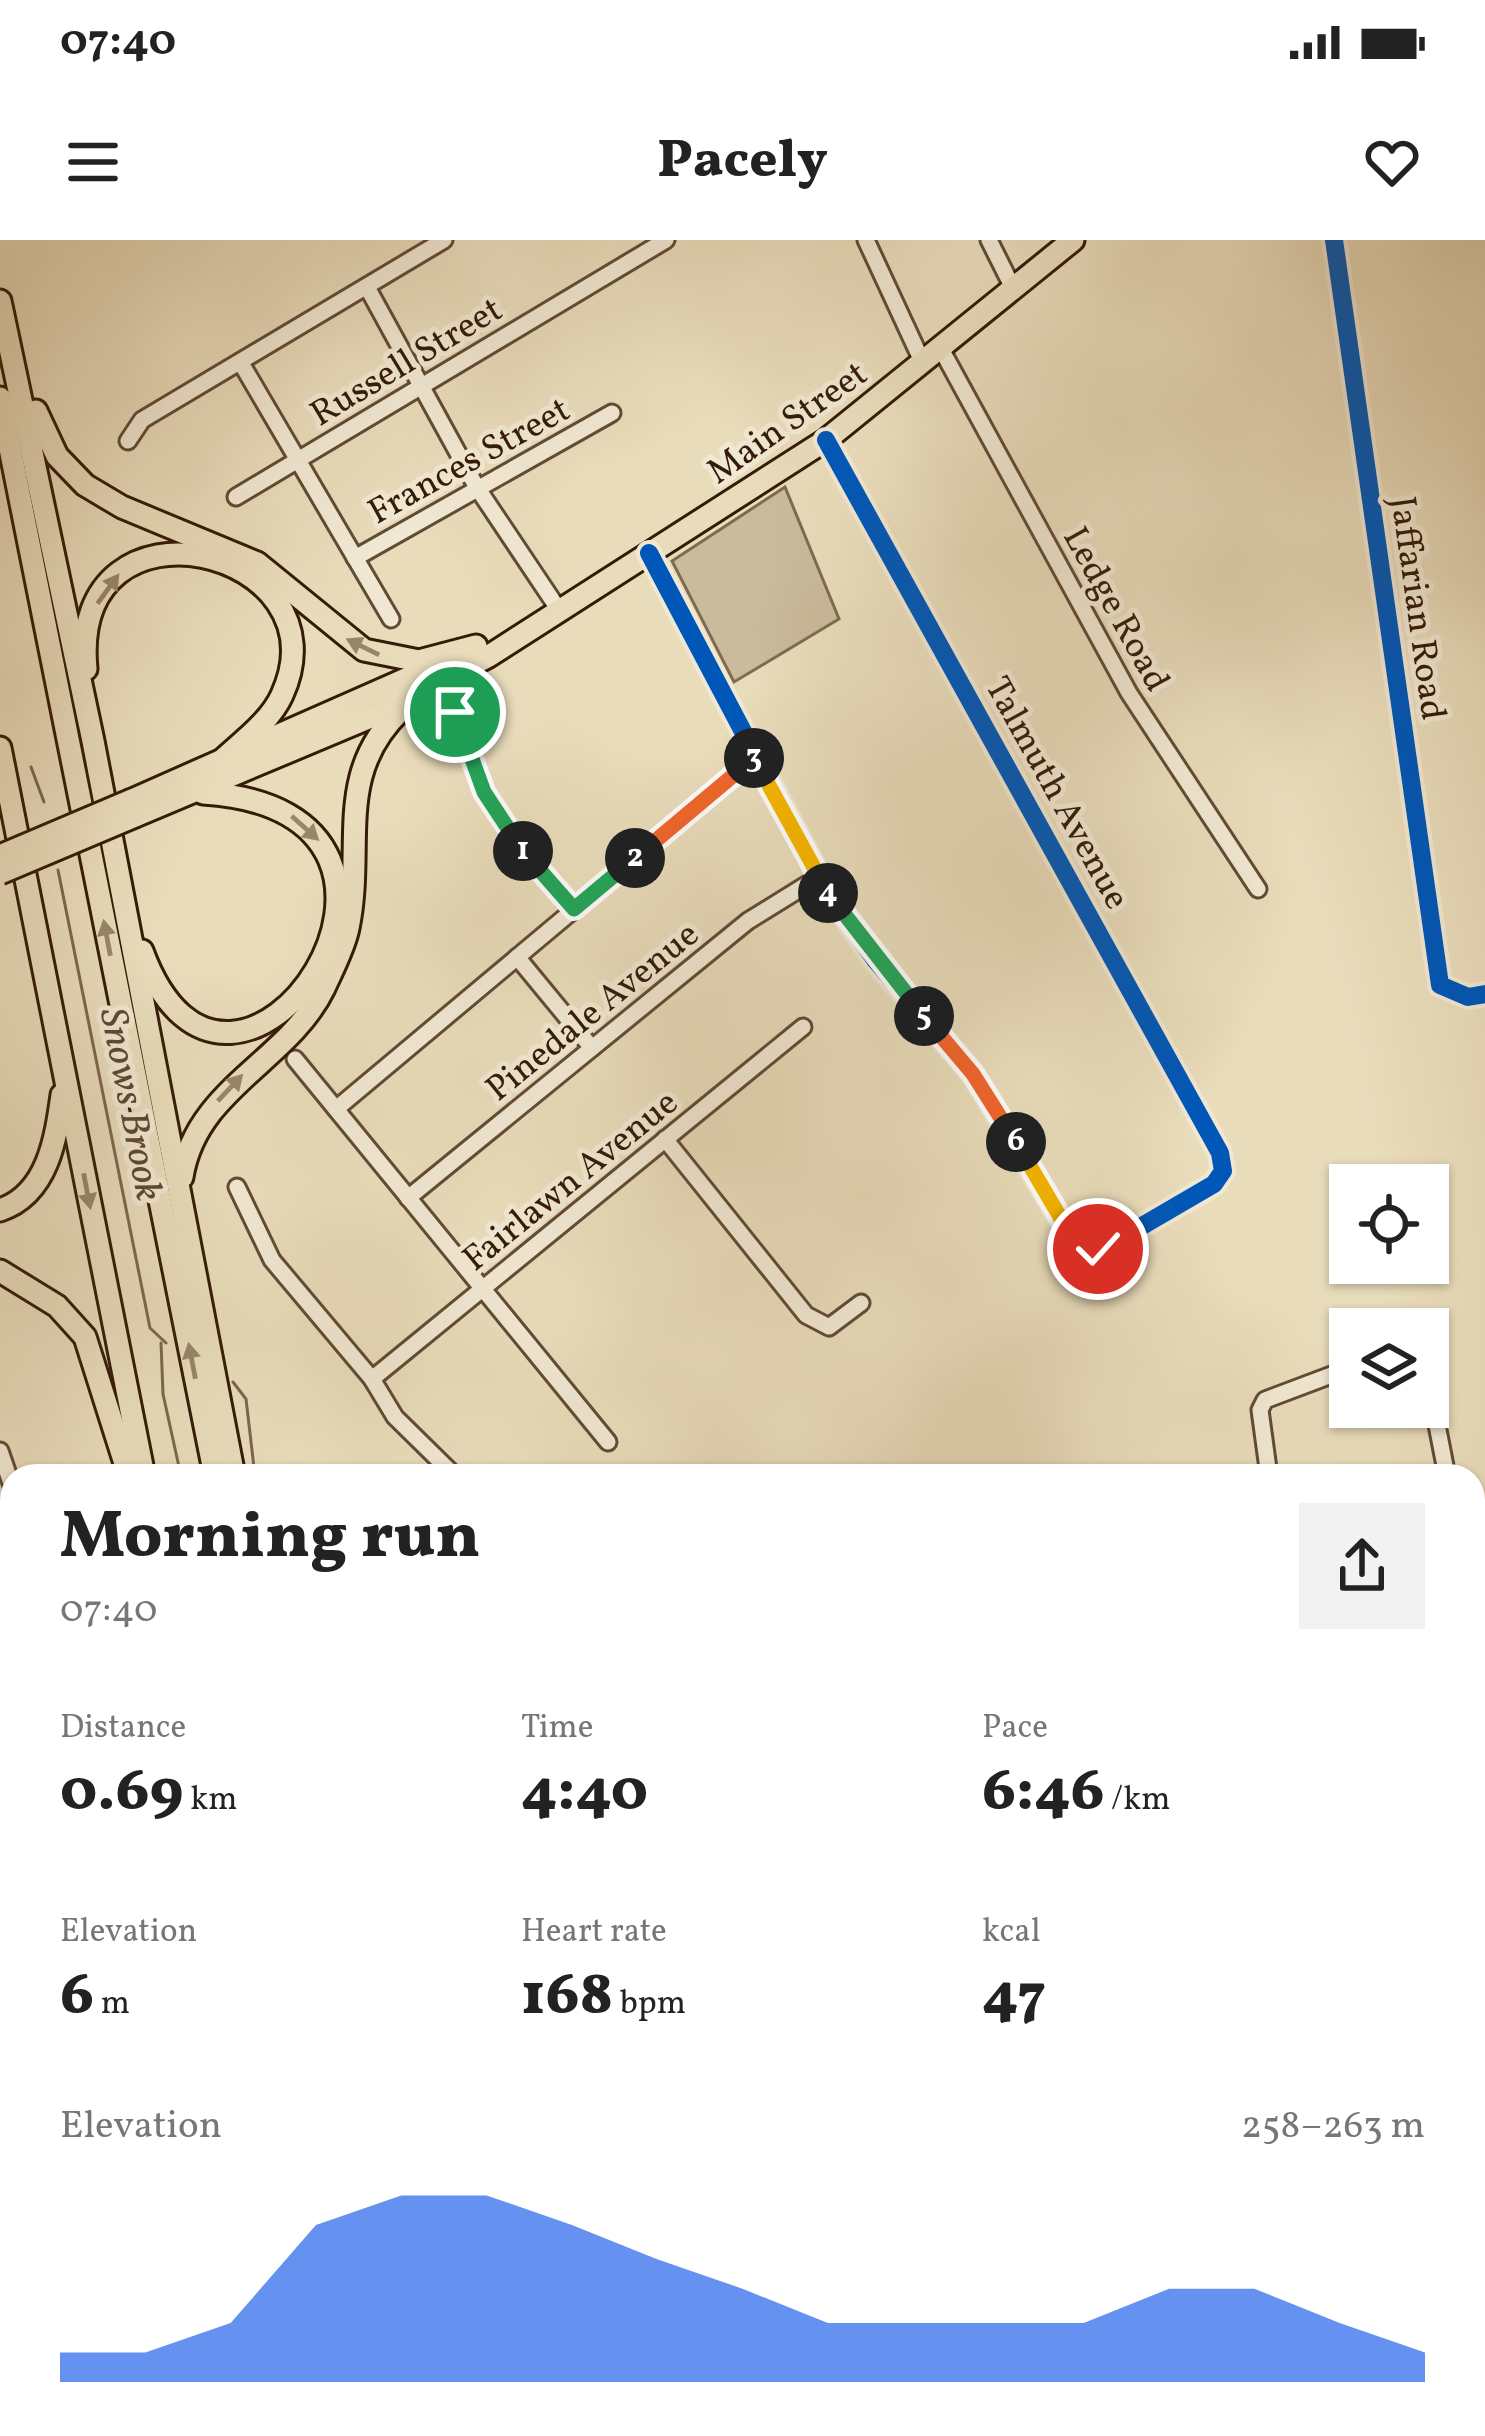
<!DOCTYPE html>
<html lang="en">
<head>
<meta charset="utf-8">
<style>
	:root { --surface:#fff; --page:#f2f2f2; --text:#222; --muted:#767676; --accent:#2563eb }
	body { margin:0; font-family:Vollkorn,serif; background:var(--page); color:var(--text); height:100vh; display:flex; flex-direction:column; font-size:45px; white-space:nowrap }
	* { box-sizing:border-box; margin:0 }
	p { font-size:39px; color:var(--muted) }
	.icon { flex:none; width:66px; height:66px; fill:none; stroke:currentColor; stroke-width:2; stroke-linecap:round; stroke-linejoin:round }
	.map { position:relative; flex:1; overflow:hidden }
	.drawer { position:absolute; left:0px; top:1224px; width:1485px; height:972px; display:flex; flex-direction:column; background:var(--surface); border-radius:36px 36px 0 0; box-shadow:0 3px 9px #0004 }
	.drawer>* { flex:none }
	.controls { position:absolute; left:1329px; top:924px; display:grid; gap:24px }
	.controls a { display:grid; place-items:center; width:120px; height:120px; border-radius:0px; background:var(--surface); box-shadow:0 3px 9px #0004; font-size:60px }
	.pin { position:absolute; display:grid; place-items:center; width:102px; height:102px; color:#fff; margin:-51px; border:6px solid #fff; border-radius:50%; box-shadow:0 3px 12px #0007 }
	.km { position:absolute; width:60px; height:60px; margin:-30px; border-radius:50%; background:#222; color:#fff; font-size:33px; line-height:60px; text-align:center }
	.round { display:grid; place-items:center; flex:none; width:126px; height:126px; border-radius:0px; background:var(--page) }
	.head { display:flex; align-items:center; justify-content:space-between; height:204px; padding:0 60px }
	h1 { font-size:66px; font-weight:800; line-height:90px }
	.metrics { display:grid; grid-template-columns:repeat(3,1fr); gap:18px; height:204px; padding:12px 60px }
	.metrics div { display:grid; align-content:center }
	.metrics b { font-size:60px; font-weight:800 }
	.metrics small { font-size:33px; font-weight:400 }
	.metrics p { font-size:33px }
	.chart { height:336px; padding:24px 60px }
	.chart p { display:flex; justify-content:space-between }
	.chart svg { width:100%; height:216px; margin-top:12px; fill:var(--accent); opacity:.7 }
	.status { display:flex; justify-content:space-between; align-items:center; height:84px; padding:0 60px; background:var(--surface); direction:ltr }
	.status svg { height:33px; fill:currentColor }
	header { display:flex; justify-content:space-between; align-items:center; height:156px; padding:0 60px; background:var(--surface); font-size:54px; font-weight:800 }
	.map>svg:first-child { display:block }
	.green { fill:#cabb9c; stroke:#7f6b52; stroke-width:3 }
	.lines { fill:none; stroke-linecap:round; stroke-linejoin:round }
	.stream { stroke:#7b674e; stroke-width:3 }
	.minor-casing { stroke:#614b34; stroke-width:21 }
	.major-casing { stroke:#341b07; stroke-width:24 }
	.highway-casing { stroke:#341b07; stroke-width:27 }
	.minor { stroke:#f1e8d3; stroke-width:15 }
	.major { stroke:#e9dcbb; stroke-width:18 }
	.highway { stroke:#e9dcbb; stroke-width:21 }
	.highway-bridge-casing { stroke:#341b07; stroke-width:27; stroke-linecap:butt }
	.highway-bridge { stroke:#e9dcbb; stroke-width:21 }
	.cycleway-casing { stroke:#f1e8d3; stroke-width:26 }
	.cycleway { stroke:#0057b8; stroke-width:18 }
	.oneway { fill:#98856a }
	.split-1-casing { stroke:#fff; stroke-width:24 }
	.split-2-casing { stroke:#fff; stroke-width:24 }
	.split-3-casing { stroke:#fff; stroke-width:24 }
	.split-4-casing { stroke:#fff; stroke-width:24 }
	.split-5-casing { stroke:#fff; stroke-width:24 }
	.split-6-casing { stroke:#fff; stroke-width:24 }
	.split-7-casing { stroke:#fff; stroke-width:24 }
	.split-1 { stroke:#22a559; stroke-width:15 }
	.split-2 { stroke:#22a559; stroke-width:15 }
	.split-3 { stroke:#f0652b; stroke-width:15 }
	.split-4 { stroke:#f5b400; stroke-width:15 }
	.split-5 { stroke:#22a559; stroke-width:15 }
	.split-6 { stroke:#f0652b; stroke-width:15 }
	.split-7 { stroke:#f5b400; stroke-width:15 }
	.labels { text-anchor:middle; stroke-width:10; stroke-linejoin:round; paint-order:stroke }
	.street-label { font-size:36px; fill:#341b07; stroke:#f1e8d3 }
	.water-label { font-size:39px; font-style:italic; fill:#5e4731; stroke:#f1e8d3 }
</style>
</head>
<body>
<div class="status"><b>07:40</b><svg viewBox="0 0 49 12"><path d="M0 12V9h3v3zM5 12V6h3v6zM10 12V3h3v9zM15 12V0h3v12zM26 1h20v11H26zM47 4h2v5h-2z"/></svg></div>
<header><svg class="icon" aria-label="menu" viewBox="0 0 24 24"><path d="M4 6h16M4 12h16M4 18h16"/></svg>Pacely<svg class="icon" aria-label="heart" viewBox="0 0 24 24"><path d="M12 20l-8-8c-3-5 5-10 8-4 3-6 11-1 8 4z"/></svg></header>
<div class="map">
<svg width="1485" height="2196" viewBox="0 0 1485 2196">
	<rect width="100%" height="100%" fill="#e9dcbb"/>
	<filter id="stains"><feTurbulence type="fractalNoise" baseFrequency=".00167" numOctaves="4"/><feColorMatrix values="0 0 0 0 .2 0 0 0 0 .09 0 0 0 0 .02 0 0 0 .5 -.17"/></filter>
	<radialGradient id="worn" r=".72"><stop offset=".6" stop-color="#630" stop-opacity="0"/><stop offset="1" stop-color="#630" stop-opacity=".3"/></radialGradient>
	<polygon class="green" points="785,247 839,379 734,442 672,321"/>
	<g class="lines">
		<g class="stream">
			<polyline points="31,527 44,562"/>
			<polyline points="58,630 150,1088 166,1103"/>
			<polyline points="161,1103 163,1154 181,1236"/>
			<polyline points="233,1142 246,1159 255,1236"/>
			<polyline points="471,2196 474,2184"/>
		</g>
		<g class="minor-casing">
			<g id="minor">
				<polyline points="866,0 922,121"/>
				<polyline points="989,0 1012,46"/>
				<polyline points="1334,0 1440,745 1468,757 1485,754"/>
				<polyline points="367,47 476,246 559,370"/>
				<polyline points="940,107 1129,453 1258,649"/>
				<polyline points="241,123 391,379"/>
				<polyline points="128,201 142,180 444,0"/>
				<polyline points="236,257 666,0"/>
				<polyline points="649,313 827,651 876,721 973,834 1076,1004 1086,1010 1106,1007 1214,944 1223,931 1220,913 826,200"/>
				<polyline points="355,318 612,173"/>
				<polyline points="443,442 484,552 516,604 574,669"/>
				<polyline points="517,717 592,808"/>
				<polyline points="295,819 608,1202"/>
				<polyline points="336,869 756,517"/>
				<polyline points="665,899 806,1075 829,1087 861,1063"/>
				<polyline points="237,947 272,1020 372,1139 395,1177 455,1236"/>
				<polyline points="408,958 748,681 819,637"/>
				<polyline points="372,1139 803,787"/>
				<polyline points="1428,1139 1447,1236"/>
				<polyline points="0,1211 12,1246"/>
				<polyline points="1269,1236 1260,1170 1265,1160 1350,1128"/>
				<polyline points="0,1277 12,1275"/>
				<polyline points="1473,1371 1485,1433"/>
				<polyline points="0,1420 12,1418"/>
				<polyline points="0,1775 12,1840"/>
				<polyline points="0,1930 12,1941"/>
				<polyline points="0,2148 12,2145"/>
				<polyline points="174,2184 180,2196"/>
				<polyline points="396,2196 396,2184"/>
			</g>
		</g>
		<g class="major-casing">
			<g id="major">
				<polyline points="1473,1678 1485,1674"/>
				<polyline points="0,1924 12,1926"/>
			</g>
		</g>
		<g class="highway-casing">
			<g id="highway">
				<polyline points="0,61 93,501 234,1236"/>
				<polyline points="0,158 215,1236"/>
				<polyline points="36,171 57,216 85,245 122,267 257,323 364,410 419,421 476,406"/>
				<path d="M86 429C68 241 349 308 282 455 270 482 240 503 219 523"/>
				<polyline points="0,508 144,1236"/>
				<polyline points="132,560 442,423"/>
				<polyline points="135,576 380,473 489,416 826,200 1073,0"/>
				<path d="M142 711C232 957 495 570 203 553"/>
				<path d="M182 937C196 848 288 822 324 748 332 730 344 708 348 688 365 606 333 535 401 470"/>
				<path d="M0 970C48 954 56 898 62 855"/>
				<polyline points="0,1031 57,1066 85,1097 129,1236"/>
				<polyline points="299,2184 299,2196"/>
				<polyline points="366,2184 366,2196"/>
			</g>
		</g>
		<use href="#minor" class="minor"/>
		<use href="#major" class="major"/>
		<use href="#highway" class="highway"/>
		<g class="highway-bridge-casing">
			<g id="highway-bridge">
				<polyline points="0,616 132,560"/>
				<polyline points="0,633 135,576"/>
			</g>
		</g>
		<use href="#highway-bridge" class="highway-bridge"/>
		<g class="cycleway-casing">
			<g id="cycleway">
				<polyline points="1334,0 1440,745 1468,757 1485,754"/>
				<polyline points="649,313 827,651 876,721 973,834 1076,1004 1086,1010 1106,1007 1214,944 1223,931 1220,913 826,200"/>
			</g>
		</g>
		<use href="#cycleway" class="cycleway"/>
	</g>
	<defs><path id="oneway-solid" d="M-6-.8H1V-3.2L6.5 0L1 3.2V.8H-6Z" transform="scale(3)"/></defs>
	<g class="oneway">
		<use href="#oneway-solid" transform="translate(108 349) rotate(-54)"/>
		<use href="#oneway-solid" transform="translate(363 407) rotate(-154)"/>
		<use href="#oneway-solid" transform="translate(305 588) rotate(42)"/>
		<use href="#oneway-solid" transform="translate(107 698) rotate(-101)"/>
		<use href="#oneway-solid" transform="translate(230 848) rotate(-47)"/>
		<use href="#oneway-solid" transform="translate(87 951) rotate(79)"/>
		<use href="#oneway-solid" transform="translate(192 1121) rotate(-101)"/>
	</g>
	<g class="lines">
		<g class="split-1-casing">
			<polyline id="split-1" points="455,472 484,552 523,611"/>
		</g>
		<g class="split-2-casing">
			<polyline id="split-2" points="523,611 574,669 635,618"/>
		</g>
		<g class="split-3-casing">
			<polyline id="split-3" points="635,618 754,518"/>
		</g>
		<g class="split-4-casing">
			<polyline id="split-4" points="754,518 828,653"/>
		</g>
		<g class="split-5-casing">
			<polyline id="split-5" points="828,653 924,776"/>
		</g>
		<g class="split-6-casing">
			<polyline id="split-6" points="924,776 973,834 1016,902"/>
		</g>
		<g class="split-7-casing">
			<polyline id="split-7" points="1016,902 1076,1004 1098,1009"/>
		</g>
		<use href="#split-1" class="split-1"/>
		<use href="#split-2" class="split-2"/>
		<use href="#split-3" class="split-3"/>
		<use href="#split-4" class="split-4"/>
		<use href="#split-5" class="split-5"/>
		<use href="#split-6" class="split-6"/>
		<use href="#split-7" class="split-7"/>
	</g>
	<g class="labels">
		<g class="street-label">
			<text transform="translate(405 120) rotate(-31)" y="13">Russell Street</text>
			<text transform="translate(786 181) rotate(-35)" y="13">Main Street</text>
			<text transform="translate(468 219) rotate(-29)" y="13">Frances Street</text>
			<text transform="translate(1118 368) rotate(61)" y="13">Ledge Road</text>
			<text transform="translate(1420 368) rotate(82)" y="13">Jaffarian Road</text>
			<text transform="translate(1059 552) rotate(61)" y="13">Talmuth Avenue</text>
			<text transform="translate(591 770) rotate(-39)" y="13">Pinedale Avenue</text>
			<text transform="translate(569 939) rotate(-39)" y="13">Fairlawn Avenue</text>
		</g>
		<g class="water-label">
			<text transform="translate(133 864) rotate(79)" y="14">Snows Brook</text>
		</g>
	</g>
	<rect width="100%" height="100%" filter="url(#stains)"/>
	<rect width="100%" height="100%" fill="url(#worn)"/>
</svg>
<div class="controls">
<a><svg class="icon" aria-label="locate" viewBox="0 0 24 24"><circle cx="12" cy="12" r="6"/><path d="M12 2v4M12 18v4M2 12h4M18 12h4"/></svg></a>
<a><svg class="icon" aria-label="layers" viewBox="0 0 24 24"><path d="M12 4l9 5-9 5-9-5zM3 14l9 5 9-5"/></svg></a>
</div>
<div class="pin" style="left:455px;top:472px;background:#1e9e55"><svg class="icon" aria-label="arrive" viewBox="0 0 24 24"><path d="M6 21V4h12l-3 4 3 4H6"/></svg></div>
<div class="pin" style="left:1098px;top:1009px;background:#d93025"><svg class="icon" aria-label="check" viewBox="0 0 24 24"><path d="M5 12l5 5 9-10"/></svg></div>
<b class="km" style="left:523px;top:611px">1</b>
<b class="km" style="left:635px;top:618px">2</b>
<b class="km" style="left:754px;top:518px">3</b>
<b class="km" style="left:828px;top:653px">4</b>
<b class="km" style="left:924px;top:776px">5</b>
<b class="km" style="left:1016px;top:902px">6</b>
<section class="drawer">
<div class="head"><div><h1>Morning run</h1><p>07:40</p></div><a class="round"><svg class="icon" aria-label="share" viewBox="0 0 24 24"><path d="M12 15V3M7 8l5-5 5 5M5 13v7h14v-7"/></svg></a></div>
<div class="metrics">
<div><p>Distance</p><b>0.69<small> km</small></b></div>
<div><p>Time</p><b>4:40</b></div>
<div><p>Pace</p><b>6:46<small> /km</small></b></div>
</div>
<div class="metrics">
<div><p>Elevation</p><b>6<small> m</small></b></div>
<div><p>Heart rate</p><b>168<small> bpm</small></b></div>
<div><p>kcal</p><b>47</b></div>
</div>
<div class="chart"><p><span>Elevation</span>258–263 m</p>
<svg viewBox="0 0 160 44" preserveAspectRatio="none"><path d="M0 44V38L10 38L20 32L30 12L40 6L50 6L60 12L70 19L80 25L90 32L100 32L110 32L120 32L130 25L140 25L150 32L160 38V44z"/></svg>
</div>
</section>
</div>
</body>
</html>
